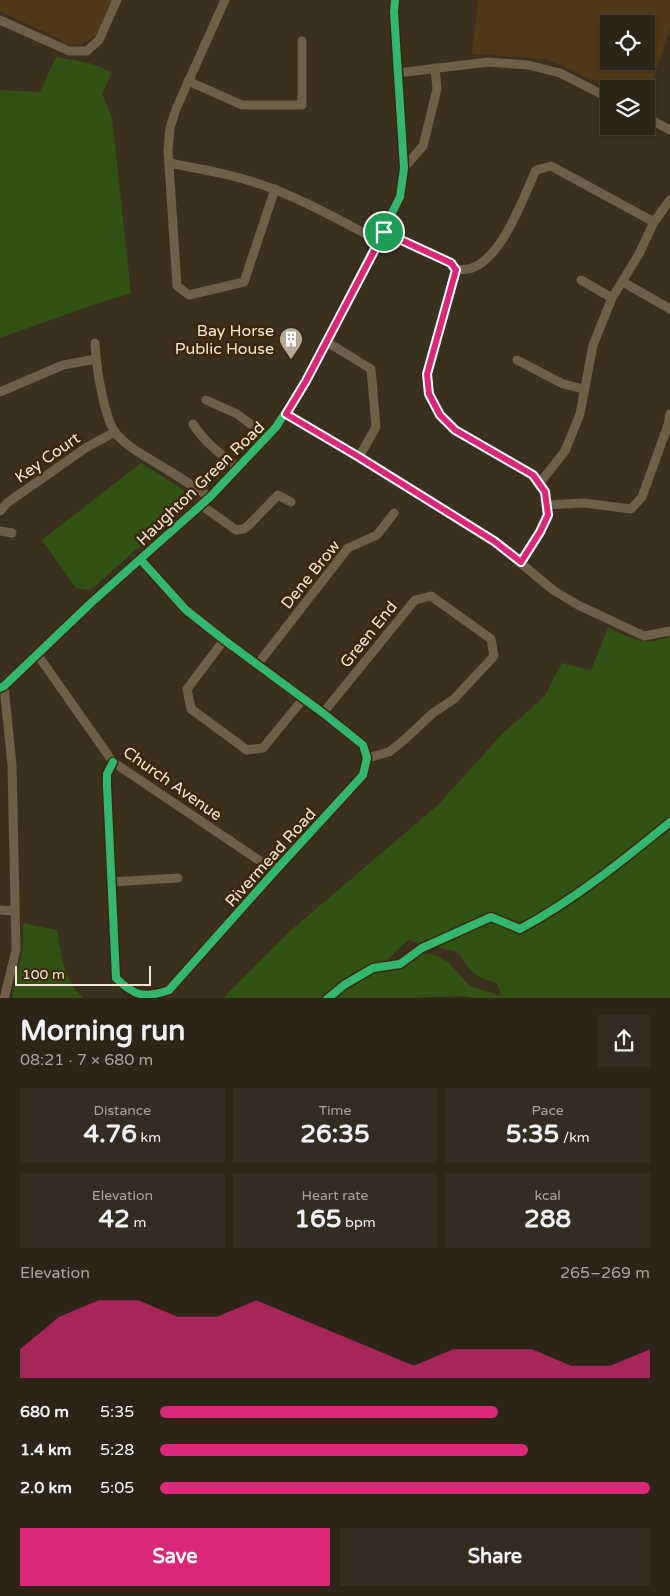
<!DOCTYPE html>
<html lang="en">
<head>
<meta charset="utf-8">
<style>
	:root { --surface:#2c2417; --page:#342c20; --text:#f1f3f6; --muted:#a6a4a1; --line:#484136; --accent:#db2777 }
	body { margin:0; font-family:"Varela Round",sans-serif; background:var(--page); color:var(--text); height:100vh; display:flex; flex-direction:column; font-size:19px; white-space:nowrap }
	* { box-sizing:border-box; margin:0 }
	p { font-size:16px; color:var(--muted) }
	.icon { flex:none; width:28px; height:28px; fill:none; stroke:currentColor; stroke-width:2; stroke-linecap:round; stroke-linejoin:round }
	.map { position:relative; height:998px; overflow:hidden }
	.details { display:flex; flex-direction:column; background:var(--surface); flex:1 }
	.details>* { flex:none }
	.controls { position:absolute; left:600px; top:15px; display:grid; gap:10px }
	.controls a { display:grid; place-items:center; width:55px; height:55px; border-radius:0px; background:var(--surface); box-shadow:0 1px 4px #0004,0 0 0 1px var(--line); font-size:25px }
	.scale { position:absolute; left:15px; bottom:12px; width:136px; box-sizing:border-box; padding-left:5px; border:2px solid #f4e7d7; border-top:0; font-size:14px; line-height:18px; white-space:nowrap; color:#f4e7d7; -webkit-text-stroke:4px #3c2809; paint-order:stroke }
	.pin { position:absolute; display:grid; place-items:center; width:42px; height:42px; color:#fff; margin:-21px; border:2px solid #fff; border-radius:50%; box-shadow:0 1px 5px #0007 }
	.round { display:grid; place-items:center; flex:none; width:52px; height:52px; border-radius:0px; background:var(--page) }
	.headline { display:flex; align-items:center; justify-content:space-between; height:85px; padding:0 20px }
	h1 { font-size:28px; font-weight:800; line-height:38px }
	.metrics { display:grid; grid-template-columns:repeat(3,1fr); gap:8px; height:85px; padding:5px 20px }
	.metrics div { display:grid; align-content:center; border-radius:0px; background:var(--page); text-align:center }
	.metrics b { font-size:25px; font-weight:800 }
	.metrics small { font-size:14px; font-weight:400 }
	.metrics p { font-size:14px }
	.chart { height:140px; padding:10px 20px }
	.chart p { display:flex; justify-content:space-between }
	.chart svg { width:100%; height:90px; margin-top:5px; fill:var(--accent); opacity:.7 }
	.button { display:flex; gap:10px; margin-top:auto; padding:10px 20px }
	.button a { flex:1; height:58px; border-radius:0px; background:var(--accent); color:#fff; font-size:20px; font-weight:800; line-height:58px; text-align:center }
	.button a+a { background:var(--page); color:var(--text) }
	ul { padding:0 20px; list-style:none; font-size:16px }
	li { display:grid; grid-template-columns:80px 60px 1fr; align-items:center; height:38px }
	li i { height:12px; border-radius:6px; background:var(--accent) }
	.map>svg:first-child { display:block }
	.built { fill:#4f3815; fill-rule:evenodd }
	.green { fill:#315212; fill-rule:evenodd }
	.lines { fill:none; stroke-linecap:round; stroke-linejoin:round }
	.street { stroke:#6d5f48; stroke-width:9 }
	.cycleway-casing { stroke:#3c2809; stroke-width:11 }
	.cycleway { stroke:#33b770; stroke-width:8 }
	.route-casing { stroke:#fff; stroke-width:10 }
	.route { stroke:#db2777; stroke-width:6 }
	.labels { text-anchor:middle; stroke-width:5; stroke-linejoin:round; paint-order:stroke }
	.poi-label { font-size:16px; fill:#f4e7d7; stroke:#3c2809; text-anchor:end }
	.street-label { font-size:16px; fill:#f4e7d7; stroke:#3c2809 }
</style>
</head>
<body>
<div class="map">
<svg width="670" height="999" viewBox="0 0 670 999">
	<rect width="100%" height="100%" fill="#3b301f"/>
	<g class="built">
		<polygon points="0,0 113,0 97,35 83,44 70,44 0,11"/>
		<path d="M478 0H670V28L646 101V89H612L547 59 472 54ZM609 24H646V61H609Z"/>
	</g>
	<g class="green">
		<polygon points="56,57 89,63 112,72 102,94 112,118 131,293 90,306 0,338 0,90 40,92"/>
		<polygon points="141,463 195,497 94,587 87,590 76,588 42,540"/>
		<path d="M608 628C632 638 644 648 670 636V998L479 999 463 996 385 999 223 998 290 931 437 806 503 733 544 697 562 663 591 670ZM408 940 458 952C470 972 474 977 497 983L501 994 497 995 470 986 448 962 435 955 422 953 410 961 384 963Z"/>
		<path d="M23 923 57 930C62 959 63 977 83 998H12L23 947Z"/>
	</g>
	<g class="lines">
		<g class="street">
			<polyline points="225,0 176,109 170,128 168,150 177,286 189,295 244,282 275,189"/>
			<polyline points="0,20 69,51 87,51 99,40 117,0"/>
			<polyline points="398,73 488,62 528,65 560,73 609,98"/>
			<polyline points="188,81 242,105 302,105 302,41"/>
			<polyline points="646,117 670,130"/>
			<path d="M169 163C205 170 242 176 276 190 312 204 345 223 379 241"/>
			<polyline points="404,168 423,146 437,89 435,68"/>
			<polyline points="383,232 451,263 456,270 427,374 429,394 440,415 455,430 533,475 545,492 547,515 540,533 521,562"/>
			<path d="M456 270C461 269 467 270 472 268 503 257 523 198 536 170L551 166 654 222"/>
			<polyline points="581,280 612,298"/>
			<polyline points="623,282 670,309"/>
			<polyline points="327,342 371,369 376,427 359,457"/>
			<path d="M95 343C96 365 103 414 115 432 126 447 146 456 161 466 178 476 194 487 210 497"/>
			<polyline points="517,360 563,384 583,389"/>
			<polyline points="0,392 63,365 96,359"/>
			<polyline points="206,400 237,414 268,437"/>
			<polyline points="286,414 359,457 494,541 553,590 578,605 644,636 670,631"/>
			<path d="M193 424C205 443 221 454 238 468"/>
			<polyline points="539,484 565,451 580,414 593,345 612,298 639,254 654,222 670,200"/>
			<polyline points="201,505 236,530 244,529 249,525 278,495 291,502"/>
			<polyline points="546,505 584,503 631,509 642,497 668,425 670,414"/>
			<polyline points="0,511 7,503 87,447 115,432"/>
			<polyline points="0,531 12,533"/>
			<polyline points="224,640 187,689 191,709 247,750 263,748 303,699"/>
			<polyline points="37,654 113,762 275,871"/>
			<polyline points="257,665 348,548 377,535 394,513"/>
			<polyline points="4,686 12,765 16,950 4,999"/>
			<polyline points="0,688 4,686 92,602 210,497 276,427 306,381 400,197 404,168 394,12 395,0"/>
			<polyline points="323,713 415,600 431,596 491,639 494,656 454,699 433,713 403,741 389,752 367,758"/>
			<path d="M113 762 107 774V786L116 978C134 996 145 999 169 990L275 871 363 775 367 758 363 745 323 713 224 640 186 610 141 560"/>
			<polyline points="111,882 178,878"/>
			<polyline points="0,910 15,911"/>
		</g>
		<g class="cycleway-casing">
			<g id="cycleway">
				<polyline points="0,688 4,686 92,602 210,497 276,427 306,381 400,197 404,168 394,12 395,0"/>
				<path d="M113 762 107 774V786L116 978C134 996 145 999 169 990L275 871 363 775 367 758 363 745 323 713 224 640 186 610 141 560"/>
				<path d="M327 999 344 985 373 968 400 964 422 948 491 917 520 929C574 900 622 861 670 822"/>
			</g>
		</g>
		<use href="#cycleway" class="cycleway"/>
	</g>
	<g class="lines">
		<g class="route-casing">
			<polygon id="route" points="384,232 451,263 456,270 427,374 429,394 440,415 455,430 533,475 545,492 548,515 540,532 521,562 494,541 359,457 286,414 306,381"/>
		</g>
		<use href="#route" class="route"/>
	</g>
	<defs>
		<g id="building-pin" transform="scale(1.25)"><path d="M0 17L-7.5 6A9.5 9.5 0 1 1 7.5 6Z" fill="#b3a797" stroke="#3c2809"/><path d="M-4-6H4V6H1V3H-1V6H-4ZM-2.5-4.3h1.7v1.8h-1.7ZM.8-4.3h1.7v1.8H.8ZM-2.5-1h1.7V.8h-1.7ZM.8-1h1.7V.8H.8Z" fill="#fff"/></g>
	</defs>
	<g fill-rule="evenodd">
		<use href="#building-pin" x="291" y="339"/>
	</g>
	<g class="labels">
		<g class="poi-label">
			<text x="274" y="336">Bay Horse<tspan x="274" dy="18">Public House</tspan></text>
		</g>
		<g class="street-label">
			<text transform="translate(47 457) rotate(-35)" y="6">Key Court</text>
			<text transform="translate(200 483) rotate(-44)" y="6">Haughton Green Road</text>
			<text transform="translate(310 574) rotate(-51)" y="6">Dene Brow</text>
			<text transform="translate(368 634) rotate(-51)" y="6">Green End</text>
			<text transform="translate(173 783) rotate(35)" y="6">Church Avenue</text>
			<text transform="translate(270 857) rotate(-48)" y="6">Rivermead Road</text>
		</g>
	</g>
</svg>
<div class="controls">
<a><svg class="icon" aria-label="locate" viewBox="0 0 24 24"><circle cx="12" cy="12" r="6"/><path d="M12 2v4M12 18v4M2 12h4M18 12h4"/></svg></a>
<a><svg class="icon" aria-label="layers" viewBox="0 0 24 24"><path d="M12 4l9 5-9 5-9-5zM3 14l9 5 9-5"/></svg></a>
</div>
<div class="scale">100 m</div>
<div class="pin" style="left:384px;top:232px;background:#1e9e55"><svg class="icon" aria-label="arrive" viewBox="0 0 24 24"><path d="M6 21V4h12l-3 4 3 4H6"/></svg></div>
</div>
<section class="details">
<div class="headline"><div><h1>Morning run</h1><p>08:21 · 7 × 680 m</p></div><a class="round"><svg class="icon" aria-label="share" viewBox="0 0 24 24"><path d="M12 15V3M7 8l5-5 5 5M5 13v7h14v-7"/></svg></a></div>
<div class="metrics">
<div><p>Distance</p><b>4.76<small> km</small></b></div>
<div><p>Time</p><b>26:35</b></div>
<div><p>Pace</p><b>5:35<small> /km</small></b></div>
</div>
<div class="metrics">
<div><p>Elevation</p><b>42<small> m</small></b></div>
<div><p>Heart rate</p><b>165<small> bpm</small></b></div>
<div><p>kcal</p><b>288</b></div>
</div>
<div class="chart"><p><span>Elevation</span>265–269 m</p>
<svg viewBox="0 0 160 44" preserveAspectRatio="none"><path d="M0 44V30L10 14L20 6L30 6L40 14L50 14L60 6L70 14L80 22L90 30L100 38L110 30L120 30L130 30L140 38L150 38L160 30V44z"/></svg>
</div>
<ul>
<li><b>680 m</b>5:35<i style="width:69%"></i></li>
<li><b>1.4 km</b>5:28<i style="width:75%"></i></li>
<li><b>2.0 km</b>5:05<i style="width:100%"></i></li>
</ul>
<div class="button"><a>Save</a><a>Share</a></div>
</section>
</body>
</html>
